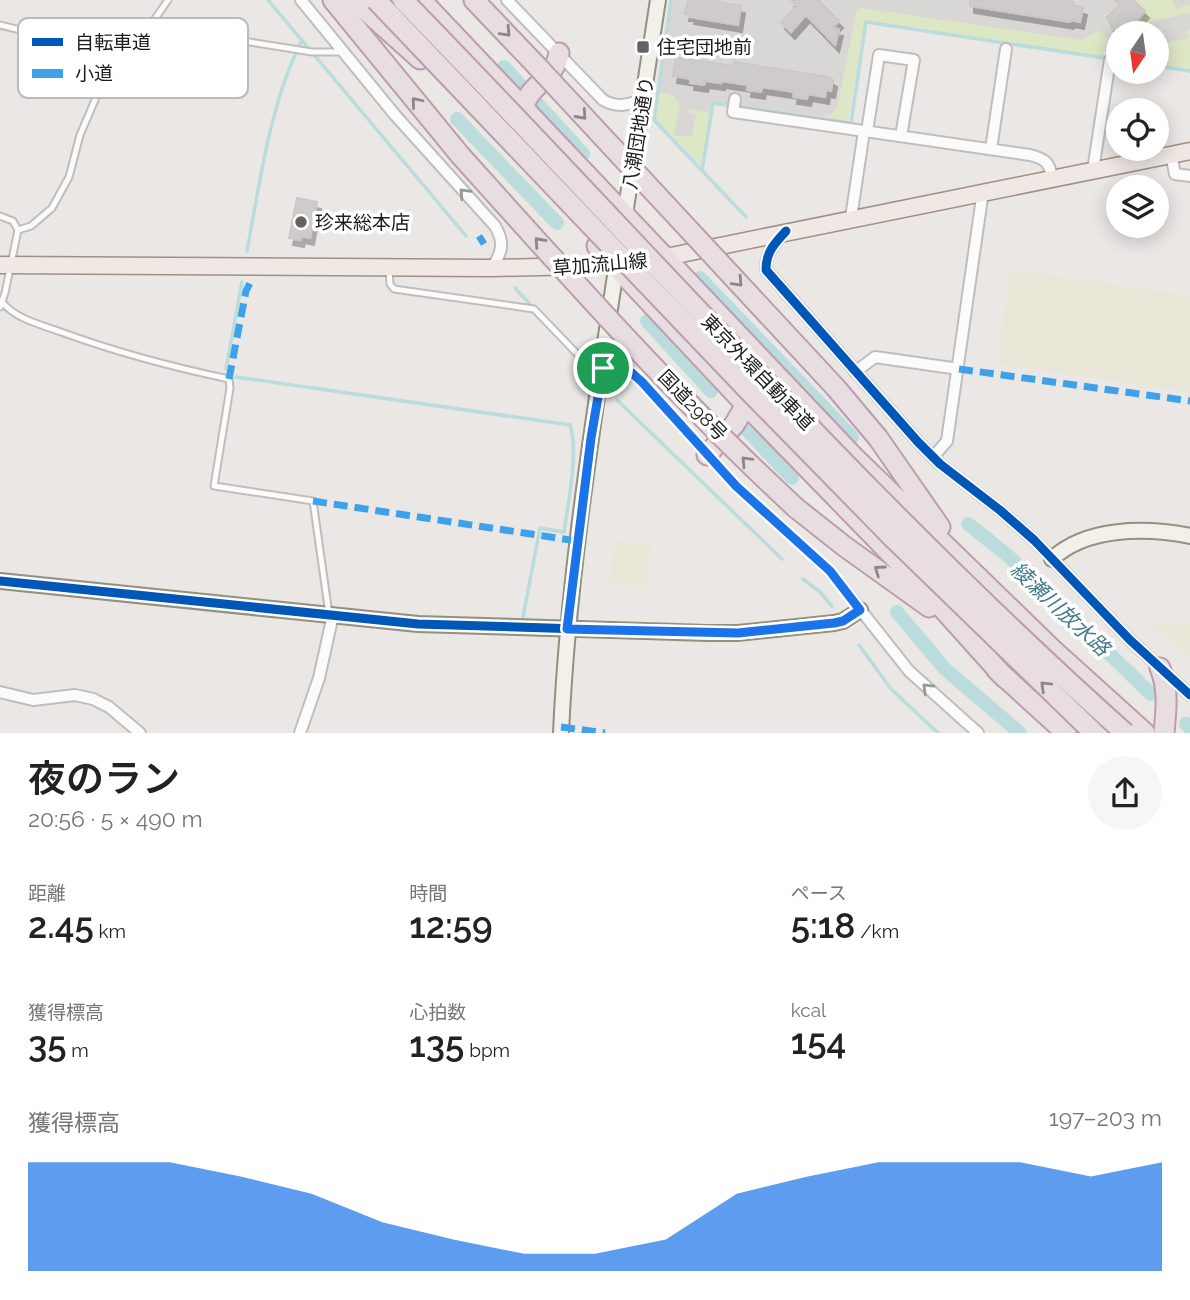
<!DOCTYPE html>
<html lang="ja">
<head>
<meta charset="utf-8">
<style>
	:root { --surface:#fff; --page:#f6f6f6; --text:#222; --muted:#767676; --accent:#1a73e8 }
	body { margin:0; font-family:Raleway,"Noto Sans JP",sans-serif; background:var(--page); color:var(--text); height:100vh; display:flex; flex-direction:column; font-size:26px; white-space:nowrap }
	* { box-sizing:border-box; margin:0 }
	p { font-size:23px; color:var(--muted) }
	.icon { flex:none; width:38px; height:38px; fill:none; stroke:currentColor; stroke-width:2; stroke-linecap:round; stroke-linejoin:round }
	.map { position:relative; height:733px; overflow:hidden }
	.drawer { display:flex; flex-direction:column; background:var(--surface); flex:1 }
	.drawer>* { flex:none }
	.needle { width:46px; rotate:193deg }
	.buttons { position:absolute; left:1106px; top:21px; display:grid; gap:14px }
	.buttons a { display:grid; place-items:center; width:63px; height:63px; border-radius:50%; background:var(--surface); box-shadow:0 4px 18px #0003; font-size:35px }
	.pin { position:absolute; display:grid; place-items:center; width:60px; height:60px; color:#fff; margin:-30px; border:4px solid #fff; border-radius:50%; box-shadow:0 2px 7px #0007 }
	.round { display:grid; place-items:center; flex:none; width:74px; height:74px; border-radius:37px; background:var(--page) }
	.head { display:flex; align-items:center; justify-content:space-between; height:119px; padding:0 28px }
	h1 { font-size:38px; font-weight:600; line-height:52px }
	.metrics { display:grid; grid-template-columns:repeat(3,1fr); gap:10px; height:119px; padding:7px 28px }
	.metrics div { display:grid; align-content:center }
	.metrics b { font-size:35px; font-weight:600 }
	.metrics small { font-size:19px; font-weight:400 }
	.metrics p { font-size:19px }
	.chart { height:196px; padding:14px 28px }
	.chart p { display:flex; justify-content:space-between }
	.chart svg { width:100%; height:126px; margin-top:7px; fill:var(--accent); opacity:.7 }
	.map>svg:first-child { display:block }
	.residential { fill:#d9d7d6 }
	.farmland { fill:#ebe7d8 }
	.grass { fill:#dde6c5 }
	.lines { fill:none; stroke-linecap:round; stroke-linejoin:round }
	.stream { stroke:#badcdc; stroke-width:3.5 }
	.canal { stroke:#badcdc; stroke-width:14 }
	.building { fill:#ceccca; stroke:#cdc8c6; stroke-width:2; filter:url(#shadow) }
	.lane-casing { stroke:#c0bebd; stroke-width:9 }
	.street-casing { stroke:#c0bebd; stroke-width:14 }
	.secondary-casing { stroke:#93907e; stroke-width:18 }
	.primary-casing { stroke:#9f9083; stroke-width:19 }
	.highway-casing { stroke:#bd9dad; stroke-width:23 }
	.lane { stroke:#fcfbfb; stroke-width:5 }
	.street { stroke:#fcfbfb; stroke-width:10 }
	.secondary { stroke:#f2f0ea; stroke-width:14 }
	.primary { stroke:#efe8e4; stroke-width:16 }
	.highway { stroke:#e8dee2; stroke-width:19 }
	.highway-bridge-casing { stroke:#bd9dad; stroke-width:23; stroke-linecap:butt }
	.highway-bridge { stroke:#e8dee2; stroke-width:19 }
	.quiet { stroke:#3da2ea; stroke-width:7; stroke-dasharray:14 7; stroke-linecap:butt }
	.cycleway-casing { stroke:#fff; stroke-width:13 }
	.cycleway { stroke:#0057b8; stroke-width:9 }
	.oneway { stroke:#8c8789 }
	.oneway2 { stroke:#979797 }
	.route-casing { stroke:#fff; stroke-width:14 }
	.route { stroke:#1a73e8; stroke-width:9 }
	.poi-dot { fill:#646362; stroke:#fff; stroke-width:2.5 }
	.labels { text-anchor:middle; stroke-width:7; stroke-linejoin:round; paint-order:stroke }
	.poi-label { font-size:19px; fill:#1c1c1c; stroke:#fff; text-anchor:start }
	.street-label { font-size:19px; fill:#1c1c1c; stroke:#fff }
	.water-label { font-size:21px; font-style:italic; fill:#467a8f; stroke:#fff }
	.key { fill:#fff; stroke:#bbb; stroke-width:2 }
	.key-label { font-size:19px; fill:#1c1c1c }
</style>
</head>
<body>
<div class="map">
<svg width="1190" height="733" viewBox="0 0 1190 733">
	<defs>
		<filter id="shadow"><feDropShadow dx="4" dy="7" stdDeviation="0" flood-color="#0004"/></filter>
	</defs>
	<rect width="100%" height="100%" fill="#eae7e5"/>
	<polygon class="residential" points="672,0 1190,0 1190,70 1157,64 1157,33 1118,33 1118,58 1113,58 1113,54 1104,52 1103,57 865,21 848,120 712,102 702,166 655,118"/>
	<g class="farmland">
		<polygon points="1011,269 1190,296 1190,392 997,364"/>
		<polygon points="615,540 652,545 645,588 609,582"/>
		<polygon points="1190,622 1190,657 1150,624"/>
	</g>
	<g class="grass">
		<polygon points="1133,0 1172,0 1176,9 1190,4 1190,13 1149,22 1149,26 1124,33 1109,28 1103,15 1111,11 1131,27 1146,11"/>
		<polygon points="861,8 1081,40 1100,30 1108,39 1106,47 1108,48 1108,53 1104,52 1103,57 865,21 848,120 822,116 831,114 837,108 856,13"/>
		<polygon points="1190,30 1190,70 1157,64 1157,38 1160,37 1163,44 1188,38 1186,31"/>
		<polygon points="659,92 674,96 680,104 674,136 692,136 696,114 688,112 688,109 710,113 702,166 655,118"/>
	</g>
	<g class="lines">
		<g class="stream">
			<polyline points="268,0 466,236"/>
			<polyline points="671,0 654,120 746,217"/>
			<polyline points="1157,66 1190,71"/>
			<polyline points="702,171 713,103 851,123 866,22 1118,60"/>
			<path d="M247 251C260 182 270 103 302 40"/>
			<polyline points="515,288 529,303"/>
			<polyline points="226,369 242,282"/>
			<path d="M236 377 570 425C579 450 568 504 564 532L540 528 523 617"/>
			<polyline points="617,400 782,559"/>
			<polyline points="803,579 819,591 832,606"/>
			<polyline points="859,645 891,689 938,733"/>
		</g>
		<g class="canal">
			<polyline points="504,67 583,154"/>
			<polyline points="457,119 557,223"/>
			<polyline points="700,278 852,437"/>
			<polyline points="647,321 711,391"/>
			<polyline points="746,429 792,478"/>
			<polyline points="968,524 1006,554 1151,694"/>
			<polyline points="897,612 945,669 1020,733"/>
			<polyline points="1186,724 1190,728"/>
		</g>
	</g>
	<g class="building">
		<polygon points="688,0 709,0 741,6 738,25 690,17 691,14 685,14"/>
		<polygon points="791,0 818,0 839,21 832,28 839,29 835,45 806,15 791,32 781,22 797,6"/>
		<polygon points="970,0 1062,0 1073,2 1073,5 1083,8 1080,22 1071,20 1070,22 970,6"/>
		<polygon points="1115,0 1133,0 1145,11 1131,27 1127,23 1113,30 1106,17 1120,5"/>
		<polygon points="676,57 733,66 734,62 828,77 833,80 831,91 826,90 825,97 808,94 807,99 793,97 794,92 762,87 761,92 747,90 748,85 721,81 721,83 705,81 704,85 690,83 691,79 673,76"/>
		<polygon points="297,198 317,202 310,238 301,236 300,240 289,238"/>
	</g>
	<g class="lines">
		<g class="lane-casing">
			<g id="lane">
				<polyline points="0,25 41,35 113,58"/>
				<polyline points="150,26 312,52 341,52"/>
				<polyline points="0,216 13,221 18,230 5,293 0,307"/>
				<polyline points="18,230 31,226 52,208 69,177 80,135 113,58 150,26 168,0"/>
				<polyline points="389,270 390,284 394,289 534,309 583,360 582,379 597,382"/>
				<path d="M3 303C16 319 42 325 61 332 116 352 172 367 229 379L230 388 214 486 313 501 329 614"/>
			</g>
		</g>
		<g class="street-casing">
			<g id="street">
				<path d="M301 0 395 115 495 226C505 243 502 252 492 268"/>
				<path d="M507 0 603 100C619 109 629 104 645 99"/>
				<path d="M735 99 733 112 1030 155C1046 159 1050 163 1052 179"/>
				<polyline points="867,131 879,55 914,60 901,136"/>
				<polyline points="991,149 1006,49"/>
				<polyline points="1171,154 1175,174 1190,176"/>
				<polyline points="1093,170 1110,60"/>
				<polyline points="851,218 864,131"/>
				<path d="M784 233C773 245 766 253 766 270L918 442 940 464 1001 511 1034 540 1130 640 1190 695"/>
				<polyline points="603,368 632,373 642,382 736,486 830,571 909,671 978,733"/>
				<polyline points="855,372 875,357 959,369"/>
				<polyline points="933,457 947,441 983,191"/>
				<polyline points="0,692 33,700 75,695 93,699 109,707 140,733"/>
				<polyline points="300,733 319,678 333,615"/>
			</g>
		</g>
		<g class="secondary-casing">
			<g id="secondary">
				<polyline points="624,221 658,0"/>
				<path d="M1052 559C1086 527 1146 527 1190 536"/>
				<polyline points="0,581 418,624 708,633 738,633 834,623 843,621 860,610"/>
				<path d="M561 733C568 575 594 418 617 262"/>
			</g>
		</g>
		<g class="primary-casing">
			<g id="primary">
				<polyline points="656,259 1190,151"/>
				<polyline points="0,265 492,268 624,265"/>
			</g>
		</g>
		<g class="highway-casing">
			<g id="highway">
				<polyline points="333,0 460,155"/>
				<polyline points="354,0 420,59"/>
				<polyline points="421,0 853,456 1052,649 1145,733"/>
				<polyline points="474,0 536,65"/>
				<path d="M523 109C528 85 556 78 559 53"/>
				<polyline points="597,246 746,405 926,590 1005,678"/>
				<polyline points="878,438 940,527"/>
				<polyline points="707,455 734,425 746,405"/>
				<polyline points="796,508 844,546 929,607"/>
				<path d="M1160 668C1169 690 1166 710 1164 733"/>
				<polyline points="997,670 1066,733"/>
			</g>
		</g>
		<use href="#lane" class="lane"/>
		<use href="#street" class="street"/>
		<use href="#secondary" class="secondary"/>
		<use href="#primary" class="primary"/>
		<use href="#highway" class="highway"/>
		<g class="highway-bridge-casing">
			<g id="highway-bridge">
				<polyline points="376,0 748,390 893,538 1094,733"/>
				<path d="M403 0C642 245 869 505 1125 733"/>
				<polyline points="536,65 836,388 878,438"/>
				<path d="M460 155C568 275 677 398 796 508"/>
			</g>
		</g>
		<use href="#highway-bridge" class="highway-bridge"/>
		<g class="quiet">
			<polyline points="479,236 484,244"/>
			<polyline points="959,369 1190,401"/>
			<polyline points="229,379 246,291 252,279"/>
			<polyline points="313,501 577,541"/>
			<polyline points="561,727 605,733"/>
		</g>
		<g class="cycleway-casing">
			<g id="cycleway">
				<path d="M786 231C774 244 766 252 766 270L918 442 940 464 1001 511 1034 540 1130 640 1190 695"/>
				<polyline points="0,581 418,624 708,633 738,633 834,623 843,621 860,610"/>
			</g>
		</g>
		<use href="#cycleway" class="cycleway"/>
	</g>
	<defs><path id="oneway-chevron" d="M-2-3.5L2.5 0L-2 3.5" fill="none" stroke-width="1.6" stroke-linecap="round" stroke-linejoin="round" transform="scale(1.75)"/></defs>
	<g class="oneway">
		<use href="#oneway-chevron" transform="translate(506 32) rotate(47)"/>
		<use href="#oneway-chevron" transform="translate(416 102) rotate(-130)"/>
		<use href="#oneway-chevron" transform="translate(582 115) rotate(48)"/>
		<use href="#oneway-chevron" transform="translate(539 242) rotate(-132)"/>
		<use href="#oneway-chevron" transform="translate(738 282) rotate(47)"/>
		<use href="#oneway-chevron" transform="translate(746 461) rotate(-134)"/>
		<use href="#oneway-chevron" transform="translate(879 570) rotate(-145)"/>
		<use href="#oneway-chevron" transform="translate(1045 686) rotate(-136)"/>
	</g>
	<g class="oneway2">
		<use href="#oneway-chevron" transform="translate(464 193) rotate(-133)"/>
		<use href="#oneway-chevron" transform="translate(927 688) rotate(-136)"/>
	</g>
	<g class="lines">
		<g class="route-casing">
			<polygon id="route" points="603,368 632,373 642,382 736,486 830,571 860,610 843,621 834,623 738,633 567,629 591,438"/>
		</g>
		<use href="#route" class="route"/>
	</g>
	<g class="poi-dot">
		<rect x="636" y="40" width="14" height="14" rx="3.5"/>
		<circle cx="301" cy="222" r="7"/>
	</g>
	<g class="labels">
		<g class="poi-label">
			<text x="657" y="54">住宅団地前</text>
			<text x="315" y="229">珍来総本店</text>
		</g>
		<g class="street-label">
			<text transform="translate(638 133) rotate(-81)" y="7">八潮団地通り</text>
			<text transform="translate(600 264) rotate(-5)" y="7">草加流山線</text>
			<text transform="translate(758 372) rotate(46)" y="7">東京外環自動車道</text>
			<text transform="translate(693 405) rotate(46)" y="7">国道298号</text>
		</g>
		<g class="water-label">
			<text transform="translate(1060 609) rotate(43)" y="7">綾瀬川放水路</text>
		</g>
	</g>
	<rect x="18" y="18" width="230" height="80" rx="10" class="key"/>
	<rect x="32" y="38" width="31" height="8" fill="#0057b8"/>
	<rect x="32" y="69" width="31" height="9" fill="#3da2ea"/>
	<g class="key-label">
		<text x="75" y="49">自転車道</text>
		<text x="75" y="80">小道</text>
	</g>
</svg>
<div class="buttons">
<a><svg class="needle" viewBox="-14 -14 28 28"><path d="M0-13l5 13h-10z" fill="#e53935"/><path d="M0 13l5-13h-10z" fill="#767676"/></svg></a>
<a><svg class="icon" aria-label="locate" viewBox="0 0 24 24"><circle cx="12" cy="12" r="6"/><path d="M12 2v4M12 18v4M2 12h4M18 12h4"/></svg></a>
<a><svg class="icon" aria-label="layers" viewBox="0 0 24 24"><path d="M12 4l9 5-9 5-9-5zM3 14l9 5 9-5"/></svg></a>
</div>
<div class="pin" style="left:603px;top:368px;background:#1e9e55"><svg class="icon" aria-label="arrive" viewBox="0 0 24 24"><path d="M6 21V4h12l-3 4 3 4H6"/></svg></div>
</div>
<section class="drawer">
<div class="head"><div><h1>夜のラン</h1><p>20:56 · 5 × 490 m</p></div><a class="round"><svg class="icon" aria-label="share" viewBox="0 0 24 24"><path d="M12 15V3M7 8l5-5 5 5M5 13v7h14v-7"/></svg></a></div>
<div class="metrics">
<div><p>距離</p><b>2.45<small> km</small></b></div>
<div><p>時間</p><b>12:59</b></div>
<div><p>ペース</p><b>5:18<small> /km</small></b></div>
</div>
<div class="metrics">
<div><p>獲得標高</p><b>35<small> m</small></b></div>
<div><p>心拍数</p><b>135<small> bpm</small></b></div>
<div><p>kcal</p><b>154</b></div>
</div>
<div class="chart"><p><span>獲得標高</span>197–203 m</p>
<svg viewBox="0 0 160 44" preserveAspectRatio="none"><path d="M0 44V6L10 6L20 6L30 11L40 17L50 27L60 33L70 38L80 38L90 33L100 17L110 11L120 6L130 6L140 6L150 11L160 6V44z"/></svg>
</div>
</section>
</body>
</html>
